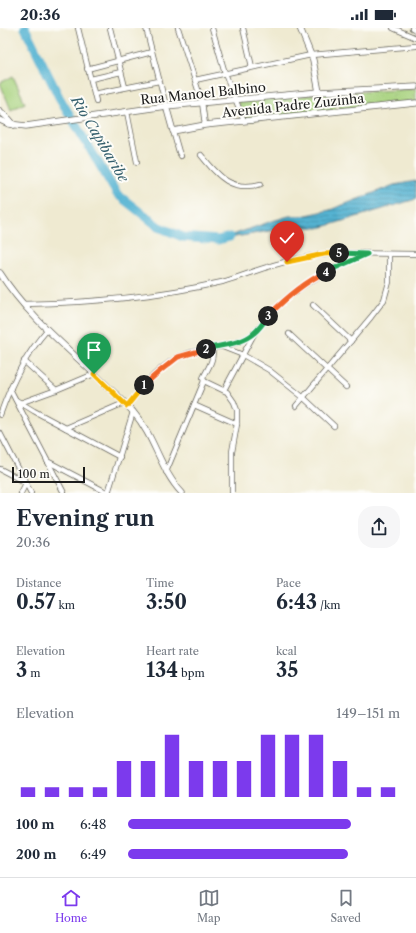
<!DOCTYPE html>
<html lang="en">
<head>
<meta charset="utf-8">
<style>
	:root { --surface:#fff; --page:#f6f6f7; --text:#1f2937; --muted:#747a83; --line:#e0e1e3; --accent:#7c3aed }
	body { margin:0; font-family:"Libre Caslon Text",serif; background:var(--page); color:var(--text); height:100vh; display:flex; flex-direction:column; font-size:15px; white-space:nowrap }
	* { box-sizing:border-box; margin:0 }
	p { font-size:13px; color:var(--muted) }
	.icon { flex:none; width:22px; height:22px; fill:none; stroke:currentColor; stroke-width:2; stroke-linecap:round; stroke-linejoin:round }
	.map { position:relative; height:465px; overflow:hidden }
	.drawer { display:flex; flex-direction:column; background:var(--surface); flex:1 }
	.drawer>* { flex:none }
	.scale { position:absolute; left:12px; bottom:10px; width:73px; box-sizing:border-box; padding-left:4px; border:2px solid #1c1c1c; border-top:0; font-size:11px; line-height:14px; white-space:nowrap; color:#1c1c1c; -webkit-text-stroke:3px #fdfcf7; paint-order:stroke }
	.pin { position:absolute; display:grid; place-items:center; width:34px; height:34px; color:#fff; margin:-41px -17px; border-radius:50% 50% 50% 0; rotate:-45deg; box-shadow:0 0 4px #0007 }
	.pin .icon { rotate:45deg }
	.km { position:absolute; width:20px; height:20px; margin:-10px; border-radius:50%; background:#222; color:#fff; font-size:11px; line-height:20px; text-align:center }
	.round { display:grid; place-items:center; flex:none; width:42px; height:42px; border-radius:16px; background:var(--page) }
	.summary { display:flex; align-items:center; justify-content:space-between; height:68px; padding:0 16px }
	h1 { font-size:22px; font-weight:700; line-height:30px }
	.metrics { display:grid; grid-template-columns:repeat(3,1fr); gap:6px; height:68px; padding:4px 16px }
	.metrics div { display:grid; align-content:center }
	.metrics b { font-size:20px; font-weight:700 }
	.metrics small { font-size:11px; font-weight:400 }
	.metrics p { font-size:11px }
	.chart { height:112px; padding:8px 16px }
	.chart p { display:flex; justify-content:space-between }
	.chart svg { width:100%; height:72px; margin-top:4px; stroke:var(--accent); stroke-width:6 }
	ul { padding:0 16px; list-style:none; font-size:13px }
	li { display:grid; grid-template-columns:64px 48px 1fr; align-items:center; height:30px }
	li i { height:10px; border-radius:5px; background:var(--accent) }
	.status { display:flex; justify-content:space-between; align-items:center; height:28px; padding:0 20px; background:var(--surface); direction:ltr }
	.status svg { height:11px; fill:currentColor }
	.menu { display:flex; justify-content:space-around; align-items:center; height:56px; border-top:1px solid var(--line); background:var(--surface); font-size:11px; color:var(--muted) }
	.menu a { display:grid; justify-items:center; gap:2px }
	.menu .selected { color:var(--accent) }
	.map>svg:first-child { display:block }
	.park { fill:url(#park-crowns); stroke:#62774d }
	.pitch { fill:#a7d27e; stroke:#62774d }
	.water { fill:url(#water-rules); stroke:#386877 }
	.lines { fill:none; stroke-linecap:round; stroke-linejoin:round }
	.river { stroke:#54b3d2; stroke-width:9 }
	.minor-casing { stroke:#66645b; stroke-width:6 }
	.tertiary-casing { stroke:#66645b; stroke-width:7 }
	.minor { stroke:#fff; stroke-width:4.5 }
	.tertiary { stroke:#fff; stroke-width:5.5 }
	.split-1-casing { stroke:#fff; stroke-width:8 }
	.split-2-casing { stroke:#fff; stroke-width:8 }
	.split-3-casing { stroke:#fff; stroke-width:8 }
	.split-4-casing { stroke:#fff; stroke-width:8 }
	.split-5-casing { stroke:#fff; stroke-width:8 }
	.split-6-casing { stroke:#fff; stroke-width:8 }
	.split-1 { stroke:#f5b400; stroke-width:5 }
	.split-2 { stroke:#f0652b; stroke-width:5 }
	.split-3 { stroke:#22a559; stroke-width:5 }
	.split-4 { stroke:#f0652b; stroke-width:5 }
	.split-5 { stroke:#22a559; stroke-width:5 }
	.split-6 { stroke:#f5b400; stroke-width:5 }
	.labels { text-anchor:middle; stroke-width:4; stroke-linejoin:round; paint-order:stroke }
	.street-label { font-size:13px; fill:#1c1c1c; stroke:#fdfcf7 }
	.water-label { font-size:14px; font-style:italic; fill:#35606e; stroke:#fdfcf7 }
</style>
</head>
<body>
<div class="status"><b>20:36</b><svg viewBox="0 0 49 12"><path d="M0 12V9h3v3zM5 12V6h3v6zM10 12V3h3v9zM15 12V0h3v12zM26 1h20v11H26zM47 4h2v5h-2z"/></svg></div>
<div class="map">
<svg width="416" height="465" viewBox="0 0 416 465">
	<defs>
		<pattern id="park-crowns" width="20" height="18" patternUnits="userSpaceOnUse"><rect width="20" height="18" fill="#a7d27e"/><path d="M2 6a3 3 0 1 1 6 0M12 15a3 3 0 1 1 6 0" fill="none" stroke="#8fb46c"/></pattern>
		<pattern id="water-rules" width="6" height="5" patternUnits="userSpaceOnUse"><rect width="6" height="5" fill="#54b3d2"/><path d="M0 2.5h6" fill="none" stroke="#4591aa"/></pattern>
	</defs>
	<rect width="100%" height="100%" fill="#fdfcf7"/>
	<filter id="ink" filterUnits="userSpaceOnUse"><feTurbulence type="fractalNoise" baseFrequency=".025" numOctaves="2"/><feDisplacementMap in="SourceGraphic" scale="8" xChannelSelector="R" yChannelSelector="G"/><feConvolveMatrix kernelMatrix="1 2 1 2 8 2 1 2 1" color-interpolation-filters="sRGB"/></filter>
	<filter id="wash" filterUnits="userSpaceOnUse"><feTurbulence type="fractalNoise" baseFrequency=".012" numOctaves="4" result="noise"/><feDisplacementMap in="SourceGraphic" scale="16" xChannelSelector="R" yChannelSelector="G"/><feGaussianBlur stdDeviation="0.9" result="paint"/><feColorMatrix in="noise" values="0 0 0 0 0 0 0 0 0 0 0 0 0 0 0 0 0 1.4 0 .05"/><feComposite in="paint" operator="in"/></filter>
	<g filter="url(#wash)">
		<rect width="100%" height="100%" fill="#efead1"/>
		<g class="park">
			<polygon points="416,61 416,74 340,82 338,65"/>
			<polygon points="333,65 336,82 245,93 237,73"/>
		</g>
		<polygon class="pitch" points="13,48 25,75 11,82 0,55"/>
		<polygon class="water" points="416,153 416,171 326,198 318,200 298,198 218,212 272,193 289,188 302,188 330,182 394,157"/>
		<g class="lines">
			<polyline class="river" points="25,0 59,69 117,166 159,199 183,209 218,212 230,209"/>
		</g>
	</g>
	<g filter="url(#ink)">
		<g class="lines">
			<g class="minor-casing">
				<g id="minor">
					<polyline points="78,0 96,73"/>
					<polyline points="110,0 125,59"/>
					<polyline points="146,0 166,78"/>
					<polyline points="178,0 202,74 205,97"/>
					<polyline points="212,0 225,45 244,93"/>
					<polyline points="243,0 252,39"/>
					<polyline points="393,0 416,10"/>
					<polyline points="412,0 416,2"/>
					<polyline points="87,41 152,24"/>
					<polyline points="91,51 121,44"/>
					<polyline points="195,52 311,27 416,18"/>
					<polyline points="94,66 159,53"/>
					<polyline points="127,84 137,134"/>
					<polyline points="173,103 179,124 181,128"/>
					<path d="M201 127C219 149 231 164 261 156"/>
					<path d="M23 276C90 275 156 269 222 254 240 249 256 242 274 237 294 231 315 227 336 225L416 226"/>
					<polyline points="313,277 351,313"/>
					<polyline points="289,306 346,359"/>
					<polyline points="220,318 243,327 269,342 304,370 334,398"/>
					<polyline points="24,333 56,362"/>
					<polyline points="204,353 227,364 234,374 237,382 237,396 232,424 232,465"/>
					<polyline points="10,361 64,465"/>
					<polyline points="224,362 254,306"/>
					<polyline points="16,372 34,383 120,429"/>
					<polyline points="20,375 56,362 94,346"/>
					<polyline points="194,377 237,396"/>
					<path d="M127 378C142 359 163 333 186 326 207 319 234 320 253 306 258 302 262 295 267 290 273 283 279 277 286 271 310 250 337 239 365 226"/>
					<polyline points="296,378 371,289 384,272 389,254 389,226"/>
					<path d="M0 387C11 356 25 327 47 302"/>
					<polyline points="66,400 124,375"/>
					<polyline points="0,405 31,465"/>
					<polyline points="47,433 108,465"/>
					<polyline points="0,441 25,454"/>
					<path d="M166 444 204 353 203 350C208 340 215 332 212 319"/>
					<polyline points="21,465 26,455"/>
					<polyline points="108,465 133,384"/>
				</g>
			</g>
			<g class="tertiary-casing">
				<g id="tertiary">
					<polyline points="300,0 313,32 319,64"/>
					<polyline points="166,78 173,103 205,97 416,75"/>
					<polyline points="0,83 9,91 14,97"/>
					<polyline points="0,92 9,96 26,98 166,78 319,64 416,59"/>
					<path d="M0 245C28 289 69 321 106 357 115 366 126 375 134 385 155 409 160 442 182 465"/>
				</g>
			</g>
			<use href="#minor" class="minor"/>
			<use href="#tertiary" class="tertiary"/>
		</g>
	</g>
	<g class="lines" filter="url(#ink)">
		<g class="split-1-casing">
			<polyline id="split-1" points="94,346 127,378 144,357"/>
		</g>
		<g class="split-2-casing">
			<polyline id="split-2" points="144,357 160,343 178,329 206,321"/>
		</g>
		<g class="split-3-casing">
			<path id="split-3" d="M206 321C221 317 242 316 254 305 259 301 264 294 268 288"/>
		</g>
		<g class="split-4-casing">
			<path id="split-4" d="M268 288C285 271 304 254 326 244"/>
		</g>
		<g class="split-5-casing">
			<polyline id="split-5" points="326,244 367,226 339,225"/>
		</g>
		<g class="split-6-casing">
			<polyline id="split-6" points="287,234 324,226 339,225"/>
		</g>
		<use href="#split-1" class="split-1"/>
		<use href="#split-2" class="split-2"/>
		<use href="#split-3" class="split-3"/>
		<use href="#split-4" class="split-4"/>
		<use href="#split-5" class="split-5"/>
		<use href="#split-6" class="split-6"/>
	</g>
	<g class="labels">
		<g class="street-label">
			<text transform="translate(203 65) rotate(-6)" y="5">Rua Manoel Balbino</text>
			<text transform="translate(293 77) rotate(-6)" y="5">Avenida Padre Zuzinha</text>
		</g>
		<g class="water-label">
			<text transform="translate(100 111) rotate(59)" y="5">Rio Capibaribe</text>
		</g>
	</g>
</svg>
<div class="scale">100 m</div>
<div class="pin" style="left:94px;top:346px;background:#1e9e55"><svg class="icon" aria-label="arrive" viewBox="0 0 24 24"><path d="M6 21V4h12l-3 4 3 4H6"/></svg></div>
<div class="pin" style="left:287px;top:234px;background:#d93025"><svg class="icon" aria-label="check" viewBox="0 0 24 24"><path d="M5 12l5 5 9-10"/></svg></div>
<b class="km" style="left:144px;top:357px">1</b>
<b class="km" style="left:206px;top:321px">2</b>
<b class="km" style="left:268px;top:288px">3</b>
<b class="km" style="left:326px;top:244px">4</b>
<b class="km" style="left:339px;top:225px">5</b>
</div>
<section class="drawer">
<div class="summary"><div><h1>Evening run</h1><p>20:36</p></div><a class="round"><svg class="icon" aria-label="share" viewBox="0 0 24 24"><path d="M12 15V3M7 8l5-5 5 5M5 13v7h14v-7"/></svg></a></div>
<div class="metrics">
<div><p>Distance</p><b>0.57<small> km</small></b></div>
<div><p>Time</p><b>3:50</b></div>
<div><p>Pace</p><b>6:43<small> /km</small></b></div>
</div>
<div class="metrics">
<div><p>Elevation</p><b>3<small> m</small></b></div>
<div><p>Heart rate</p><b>134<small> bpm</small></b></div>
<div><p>kcal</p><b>35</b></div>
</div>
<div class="chart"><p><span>Elevation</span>149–151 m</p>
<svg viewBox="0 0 160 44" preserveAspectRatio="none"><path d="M5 44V38M15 44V38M25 44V38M35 44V38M45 44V22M55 44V22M65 44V6M75 44V22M85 44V22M95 44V22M105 44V6M115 44V6M125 44V6M135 44V22M145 44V38M155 44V38"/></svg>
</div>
<ul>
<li><b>100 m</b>6:48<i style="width:82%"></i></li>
<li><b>200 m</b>6:49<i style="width:81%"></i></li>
</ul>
</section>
<nav class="menu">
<a class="selected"><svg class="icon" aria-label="home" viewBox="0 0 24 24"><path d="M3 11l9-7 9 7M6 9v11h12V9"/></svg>Home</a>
<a><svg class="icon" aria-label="map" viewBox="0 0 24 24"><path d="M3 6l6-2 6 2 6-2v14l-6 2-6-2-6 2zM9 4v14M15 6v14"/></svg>Map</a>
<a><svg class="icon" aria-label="saved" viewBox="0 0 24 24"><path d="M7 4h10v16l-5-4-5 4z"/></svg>Saved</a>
</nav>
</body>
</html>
